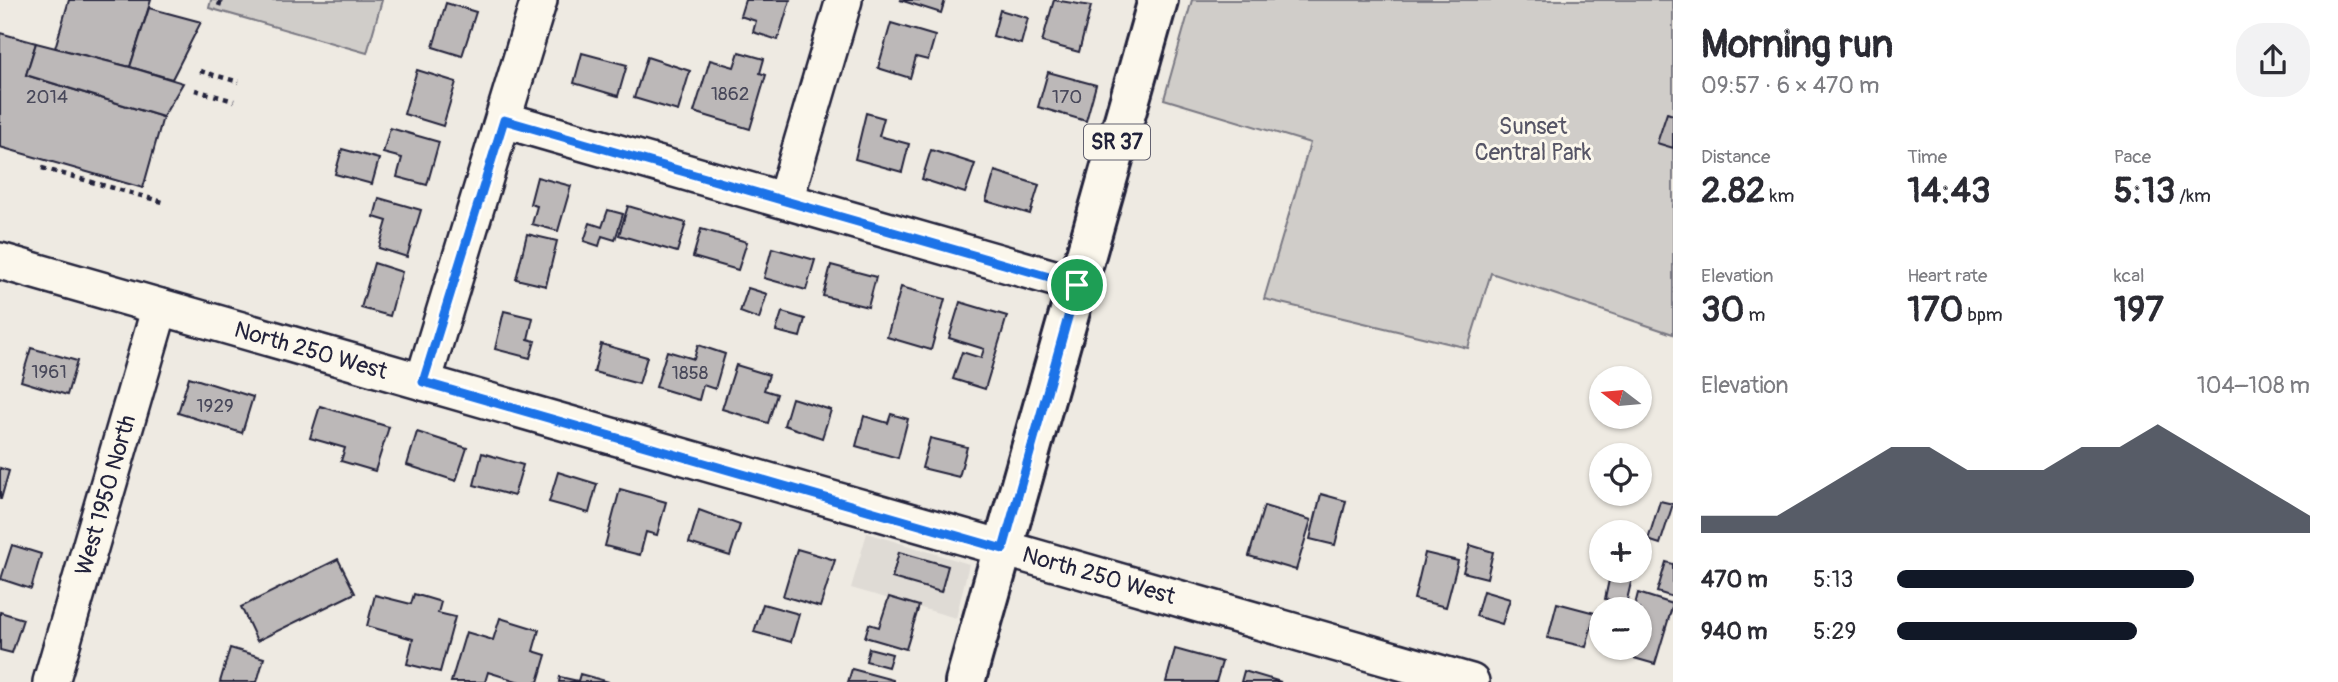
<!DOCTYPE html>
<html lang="en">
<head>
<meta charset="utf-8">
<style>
	:root { --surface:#fff; --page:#f2f2f3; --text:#2b2b33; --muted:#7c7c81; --accent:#111827 }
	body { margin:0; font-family:Pangolin,sans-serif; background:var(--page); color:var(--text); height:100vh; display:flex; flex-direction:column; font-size:26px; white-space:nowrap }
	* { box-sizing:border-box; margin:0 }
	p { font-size:23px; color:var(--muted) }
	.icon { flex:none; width:38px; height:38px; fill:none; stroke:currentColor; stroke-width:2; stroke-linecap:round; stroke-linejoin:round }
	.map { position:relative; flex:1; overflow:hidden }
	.side { display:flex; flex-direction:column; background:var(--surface); width:665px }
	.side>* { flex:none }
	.needle { width:46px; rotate:286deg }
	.fabs { position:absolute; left:1589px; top:366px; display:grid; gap:14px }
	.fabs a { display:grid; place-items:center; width:63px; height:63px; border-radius:50%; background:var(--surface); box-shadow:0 2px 5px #0004; font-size:35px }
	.pin { position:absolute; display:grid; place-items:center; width:60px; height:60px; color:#fff; margin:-30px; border:4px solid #fff; border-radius:50%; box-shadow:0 2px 7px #0007 }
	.round { display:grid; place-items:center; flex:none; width:74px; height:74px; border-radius:28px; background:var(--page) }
	.head { display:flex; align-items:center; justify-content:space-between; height:119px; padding:0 28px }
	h1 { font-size:38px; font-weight:700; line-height:52px }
	.metrics { display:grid; grid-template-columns:repeat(3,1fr); gap:10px; height:119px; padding:7px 28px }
	.metrics div { display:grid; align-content:center }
	.metrics b { font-size:35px; font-weight:700 }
	.metrics small { font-size:19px; font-weight:400 }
	.metrics p { font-size:19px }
	.chart { height:196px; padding:14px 28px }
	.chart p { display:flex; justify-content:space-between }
	.chart svg { width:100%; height:126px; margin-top:7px; fill:var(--accent); opacity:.7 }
	ul { padding:0 28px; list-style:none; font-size:23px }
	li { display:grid; grid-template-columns:112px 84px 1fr; align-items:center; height:52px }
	li i { height:18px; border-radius:9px; background:var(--accent) }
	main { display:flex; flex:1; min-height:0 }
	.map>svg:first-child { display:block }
	.built { fill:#dfdbd5 }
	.green { fill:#d0cdc9; stroke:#797882; stroke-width:2 }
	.building { fill:#bcb8b8; stroke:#22223b; stroke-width:2 }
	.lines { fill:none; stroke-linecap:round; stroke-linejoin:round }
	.minor-casing { stroke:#22223b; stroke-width:40 }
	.major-casing { stroke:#22223b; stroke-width:44 }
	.path { stroke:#22223b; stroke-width:4.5; stroke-dasharray:5 5; stroke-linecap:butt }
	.minor { stroke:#fbf7ec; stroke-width:35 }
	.major { stroke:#fbf7ec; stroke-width:38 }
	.route-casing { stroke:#fff; stroke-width:14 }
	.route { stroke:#1a73e8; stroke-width:9 }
	.labels { text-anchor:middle; stroke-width:6; stroke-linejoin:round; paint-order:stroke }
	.number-label { font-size:19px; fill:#48485a }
	.shield { fill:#fbf7ec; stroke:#636270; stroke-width:2 }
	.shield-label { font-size:21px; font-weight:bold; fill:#22223b }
	.park-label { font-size:23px; fill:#565566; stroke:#fbf7ec }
	.street-label { font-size:23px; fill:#22223b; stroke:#fbf7ec }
</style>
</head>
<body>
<main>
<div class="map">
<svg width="1673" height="682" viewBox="0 0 1673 682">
	<rect width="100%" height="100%" fill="#eeeae2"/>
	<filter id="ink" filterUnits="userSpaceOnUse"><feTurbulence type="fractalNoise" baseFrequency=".0143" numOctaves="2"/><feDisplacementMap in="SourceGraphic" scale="14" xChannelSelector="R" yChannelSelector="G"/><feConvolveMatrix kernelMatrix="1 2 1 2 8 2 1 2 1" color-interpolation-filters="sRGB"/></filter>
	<g filter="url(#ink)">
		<polygon class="built" points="867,533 969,564 956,618 851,588"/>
		<g class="green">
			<polygon points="211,0 382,0 367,53 209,8"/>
			<polygon points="1192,0 1673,0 1673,334 1491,273 1468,348 1264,299 1310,143 1164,99"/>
		</g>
		<g class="building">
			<polygon points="69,0 151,0 130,67 55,48"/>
			<polygon points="745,0 790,0 778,40 753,32 756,21 740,16"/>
			<polygon points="900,0 945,0 941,13"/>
			<polygon points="1054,0 1091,6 1079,52 1042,42"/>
			<polygon points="446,3 476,12 462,56 433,47"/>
			<polygon points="149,8 201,22 172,79 130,67"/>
			<polygon points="1000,10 1028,18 1021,44 993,36"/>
			<polygon points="891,23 935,36 928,60 916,57 910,78 878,68"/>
			<polygon points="0,33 36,43 26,75 163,117 143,188 0,147"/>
			<polygon points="36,43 130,67 183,83 163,117 26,75"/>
			<polygon points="739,52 764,59 760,73 766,75 750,129 694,112 710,60 734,67"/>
			<polygon points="582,53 627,65 618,96 574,83"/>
			<polygon points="647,57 690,71 678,111 634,98"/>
			<polygon points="417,70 456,82 443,126 404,114"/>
			<polygon points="1048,72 1096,85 1086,121 1038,107"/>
			<polygon points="866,113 884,118 879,136 909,144 902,172 855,159"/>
			<polygon points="1667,113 1673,115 1673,148 1657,143"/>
			<polygon points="390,128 439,142 427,185 397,177 402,158 383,153"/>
			<polygon points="342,149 379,159 372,184 335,174"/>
			<polygon points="931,150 975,164 965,193 922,179"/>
			<polygon points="995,171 1039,185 1030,214 986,201"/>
			<polygon points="537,177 571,186 558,231 532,224 537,206 530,204"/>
			<polygon points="379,198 421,210 407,257 379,248 387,221 374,217"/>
			<polygon points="628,206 686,223 677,252 619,235"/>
			<polygon points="608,210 623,214 615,240 602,236 599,246 584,241 590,223 602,227"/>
			<polygon points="701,229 747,242 738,270 693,257"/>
			<polygon points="527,234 557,241 546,286 516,279"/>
			<polygon points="772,248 815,260 806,290 764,278"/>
			<polygon points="374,263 402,272 390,316 361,308"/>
			<polygon points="831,265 876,277 868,307 823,296"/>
			<polygon points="901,287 945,299 931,350 887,337"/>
			<polygon points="748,288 767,294 759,319 740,312"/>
			<polygon points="960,302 1007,316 985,389 953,379 962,352 981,358 984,349 949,338"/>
			<polygon points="504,311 533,318 528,339 535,341 530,358 495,349"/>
			<polygon points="782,312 805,319 800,337 776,331"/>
			<polygon points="601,344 647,357 639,384 594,372"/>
			<polygon points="698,345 725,354 715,389 703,385 699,400 656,387 667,351 694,359"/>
			<polygon points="31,348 77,361 67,395 21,381"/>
			<polygon points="736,365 769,375 764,390 777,394 768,423 722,409"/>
			<polygon points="189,377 253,397 242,433 178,413"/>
			<polygon points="792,398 831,410 822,438 784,425"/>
			<polygon points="320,406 389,427 375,471 341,461 345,448 310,438"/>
			<polygon points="891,414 908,419 898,458 856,446 864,416 888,423"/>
			<polygon points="417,432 467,448 456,481 407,465"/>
			<polygon points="930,438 967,447 959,477 922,468"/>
			<polygon points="482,453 523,465 514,496 474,485"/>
			<polygon points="0,468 9,471 1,499 0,499"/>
			<polygon points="558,472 597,484 589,513 549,502"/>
			<polygon points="620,489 666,502 657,535 646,532 640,555 605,546"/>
			<polygon points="1321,494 1346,501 1335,545 1310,539"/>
			<polygon points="1660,501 1673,504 1660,544 1648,540"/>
			<polygon points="1264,506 1311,520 1296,570 1249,556"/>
			<polygon points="699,510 740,525 730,556 689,543"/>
			<polygon points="12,545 41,554 31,589 1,579"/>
			<polygon points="1470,545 1493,552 1487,578 1463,572"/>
			<polygon points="797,549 835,560 820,607 783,596"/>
			<polygon points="899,552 948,566 941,592 892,578"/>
			<polygon points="1425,553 1458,561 1446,607 1414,599"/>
			<polygon points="338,559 355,593 257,641 241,607"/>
			<polygon points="1666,562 1673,564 1673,597 1657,592"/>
			<polygon points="1611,570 1634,570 1626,604 1605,599"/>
			<polygon points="1483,591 1510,599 1502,624 1476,616"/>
			<polygon points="1638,593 1673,604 1655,664 1620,654 1622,648 1640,648 1640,609 1634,609"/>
			<polygon points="414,594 441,602 438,613 455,617 440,672 407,664 413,639 367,626 375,595 411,604"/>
			<polygon points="889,597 919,606 906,649 865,637 869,624 879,627"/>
			<polygon points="1557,603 1595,613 1586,647 1548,638"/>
			<polygon points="763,604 799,614 791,642 754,632"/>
			<polygon points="0,612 23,619 12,653 0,650"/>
			<polygon points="500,618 539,630 533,651 546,655 538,682 520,682 488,672 485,682 451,682 466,632 493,640"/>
			<polygon points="230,648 264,658 257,682 220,682"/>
			<polygon points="869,648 892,654 888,667 866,661"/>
			<polygon points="1175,649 1222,662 1216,682 1166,682"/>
			<polygon points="852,669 893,680 893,682 848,682"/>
			<polygon points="1244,671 1281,682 1241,682"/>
			<polygon points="580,674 609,682 559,682 560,677 578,681"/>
		</g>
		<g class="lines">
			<g class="minor-casing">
				<g id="minor">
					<polyline points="504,120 1078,285"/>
					<polyline points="785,200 844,0"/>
					<polyline points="0,261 1471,682"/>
					<polyline points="423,382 539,0"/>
					<polyline points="51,682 160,307"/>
				</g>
			</g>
			<g class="major-casing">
				<polyline id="major" points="965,682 1158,0"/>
			</g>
			<g class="path">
				<polyline points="219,6 221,0"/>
				<polyline points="200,71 239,82"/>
				<polyline points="195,90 234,101"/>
				<polyline points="42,168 163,202"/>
			</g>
			<use href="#minor" class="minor"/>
			<use href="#major" class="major"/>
		</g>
	</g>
	<g class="lines" filter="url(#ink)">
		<g class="route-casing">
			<polygon id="route" points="504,120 1077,285 1003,549 423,382"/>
		</g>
		<use href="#route" class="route"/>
	</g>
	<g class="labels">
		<g class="number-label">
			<text x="730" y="100">1862</text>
			<text x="47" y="103">2014</text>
			<text x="1067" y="103">170</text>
			<text x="49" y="378">1961</text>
			<text x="690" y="379">1858</text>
			<text x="215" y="412">1929</text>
		</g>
		<rect class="shield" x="1084" y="124.5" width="66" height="35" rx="5"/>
		<g class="shield-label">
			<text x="1117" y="149">SR 37</text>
		</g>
		<g class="park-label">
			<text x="1533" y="134">Sunset<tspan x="1533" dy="26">Central Park</tspan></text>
		</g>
		<g class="street-label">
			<text transform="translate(311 350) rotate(16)" y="8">North 250 West</text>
			<text transform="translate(105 495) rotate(-74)" y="8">West 1950 North</text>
			<text transform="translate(1099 575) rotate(16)" y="8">North 250 West</text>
		</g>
	</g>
</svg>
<div class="fabs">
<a><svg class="needle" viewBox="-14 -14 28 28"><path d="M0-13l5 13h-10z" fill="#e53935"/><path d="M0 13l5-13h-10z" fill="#7c7c81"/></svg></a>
<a><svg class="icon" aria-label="locate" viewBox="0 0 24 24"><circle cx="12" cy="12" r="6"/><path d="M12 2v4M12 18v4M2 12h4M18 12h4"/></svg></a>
<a>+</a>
<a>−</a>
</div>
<div class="pin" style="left:1077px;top:285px;background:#1e9e55"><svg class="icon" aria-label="arrive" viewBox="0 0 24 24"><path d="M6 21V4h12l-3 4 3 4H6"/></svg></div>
</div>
<section class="side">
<div class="head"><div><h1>Morning run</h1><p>09:57 · 6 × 470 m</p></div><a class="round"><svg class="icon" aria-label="share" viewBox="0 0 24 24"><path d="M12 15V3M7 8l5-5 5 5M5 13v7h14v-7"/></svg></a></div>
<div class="metrics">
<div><p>Distance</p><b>2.82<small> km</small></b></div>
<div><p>Time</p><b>14:43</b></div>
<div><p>Pace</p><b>5:13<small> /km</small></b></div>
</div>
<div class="metrics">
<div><p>Elevation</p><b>30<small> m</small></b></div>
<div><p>Heart rate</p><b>170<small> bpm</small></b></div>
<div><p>kcal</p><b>197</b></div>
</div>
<div class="chart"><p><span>Elevation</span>104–108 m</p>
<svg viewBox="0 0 160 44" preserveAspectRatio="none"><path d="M0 44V38L10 38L20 38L30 30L40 22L50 14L60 14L70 22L80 22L90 22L100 14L110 14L120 6L130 14L140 22L150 30L160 38V44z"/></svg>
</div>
<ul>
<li><b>470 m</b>5:13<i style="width:72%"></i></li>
<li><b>940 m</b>5:29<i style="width:58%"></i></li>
</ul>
</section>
</main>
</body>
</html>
